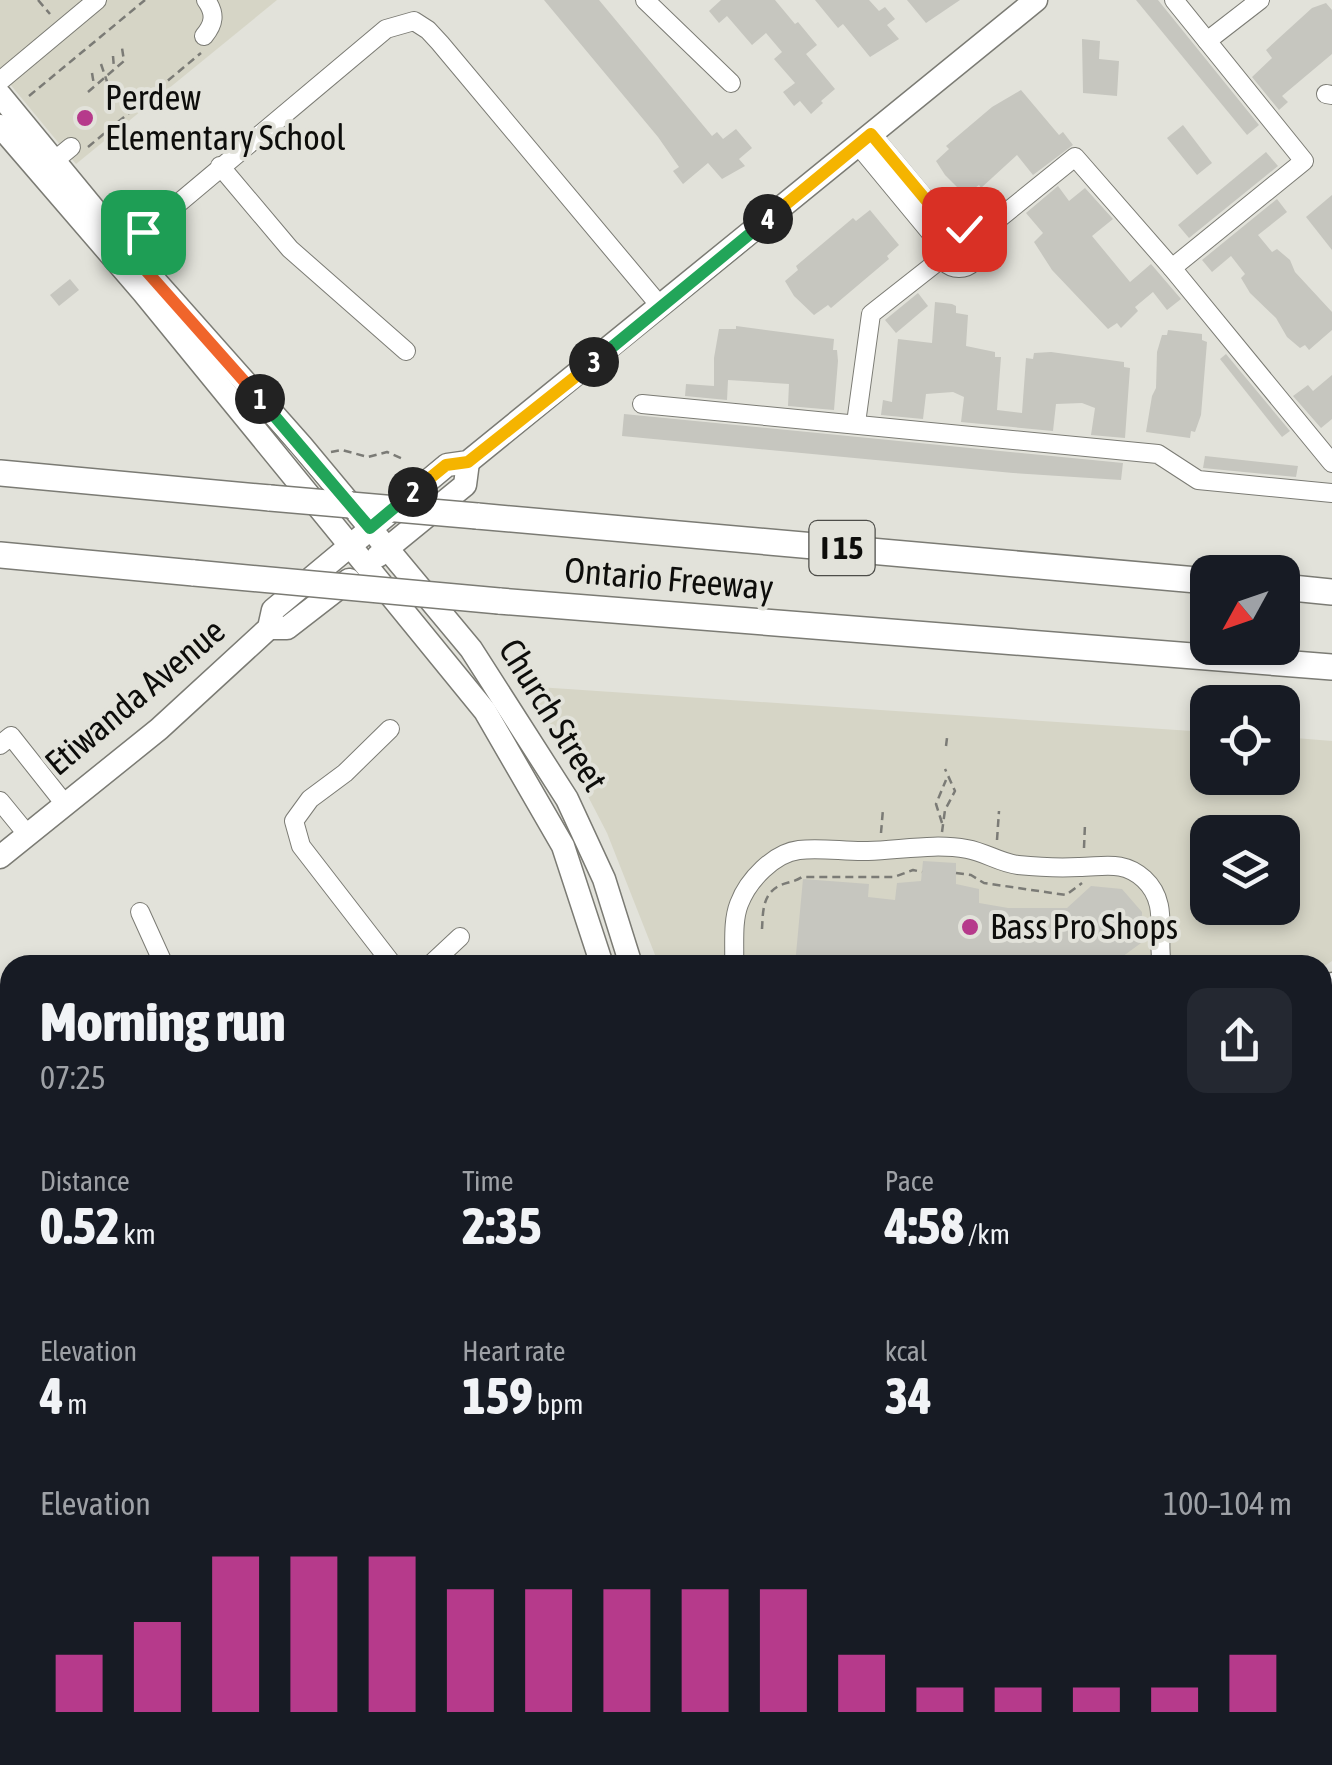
<!DOCTYPE html>
<html lang="en">
<head>
<meta charset="utf-8">
<style>
	:root { --surface:#171b24; --page:#242831; --text:#f1f3f6; --muted:#9ea1a6; --accent:#b63a8b }
	body { margin:0; font-family:"Asap Condensed",sans-serif; background:var(--page); color:var(--text); height:100vh; display:flex; flex-direction:column; font-size:38px; white-space:nowrap }
	* { box-sizing:border-box; margin:0 }
	p { font-size:32px; color:var(--muted) }
	.icon { flex:none; width:55px; height:55px; fill:none; stroke:currentColor; stroke-width:2; stroke-linecap:round; stroke-linejoin:round }
	.map { position:relative; flex:1; overflow:hidden }
	.panel { position:absolute; left:0px; top:955px; width:1332px; height:810px; display:flex; flex-direction:column; background:var(--surface); border-radius:30px 30px 0 0; box-shadow:0 5px 15px #0003 }
	.panel>* { flex:none }
	.needle { width:65px; rotate:230deg }
	.tools { position:absolute; left:1190px; top:555px; display:grid; gap:20px }
	.tools a { display:grid; place-items:center; width:110px; height:110px; border-radius:20px; background:var(--surface); box-shadow:0 5px 15px #0003; font-size:50px }
	.pin { position:absolute; display:grid; place-items:center; width:85px; height:85px; color:#fff; margin:-42px; border-radius:20px; box-shadow:0 5px 15px #0006 }
	.km { position:absolute; width:50px; height:50px; margin:-25px; border-radius:50%; background:#222; color:#fff; font-size:28px; line-height:50px; text-align:center }
	.round { display:grid; place-items:center; flex:none; width:105px; height:105px; border-radius:20px; background:var(--page) }
	.overview { display:flex; align-items:center; justify-content:space-between; height:170px; padding:0 40px }
	h1 { font-size:55px; font-weight:800; line-height:75px }
	.figures { display:grid; grid-template-columns:repeat(3,1fr); gap:15px; height:170px; padding:10px 40px }
	.figures div { display:grid; align-content:center }
	.figures b { font-size:50px; font-weight:800 }
	.figures small { font-size:28px; font-weight:400 }
	.figures p { font-size:28px }
	.chart { height:280px; padding:20px 40px }
	.chart p { display:flex; justify-content:space-between }
	.chart svg { width:100%; height:180px; margin-top:10px; stroke:var(--accent); stroke-width:6 }
	.map>svg:first-child { display:block }
	.built { fill:#d6d5c6; fill-rule:evenodd }
	.building { fill:#c6c6bf }
	.lines { fill:none; stroke-linecap:round; stroke-linejoin:round }
	.minor-casing { stroke:#7b7b74; stroke-width:20 }
	.major-casing { stroke:#7b7b74; stroke-width:25 }
	.highway-casing { stroke:#7b7b74; stroke-width:28 }
	.path { stroke:#7b7b76; stroke-width:2.5; stroke-dasharray:8 5; stroke-linecap:butt }
	.minor { stroke:#fff; stroke-width:18 }
	.major { stroke:#fff; stroke-width:22 }
	.highway { stroke:#fff; stroke-width:25 }
	.highway-bridge-casing { stroke:#7b7b74; stroke-width:28; stroke-linecap:butt }
	.highway-bridge { stroke:#fff; stroke-width:25 }
	.split-1-casing { stroke:#fff; stroke-width:20 }
	.split-2-casing { stroke:#fff; stroke-width:20 }
	.split-3-casing { stroke:#fff; stroke-width:20 }
	.split-4-casing { stroke:#fff; stroke-width:20 }
	.split-5-casing { stroke:#fff; stroke-width:20 }
	.split-1 { stroke:#f0652b; stroke-width:12 }
	.split-2 { stroke:#22a559; stroke-width:12 }
	.split-3 { stroke:#f5b400; stroke-width:12 }
	.split-4 { stroke:#22a559; stroke-width:12 }
	.split-5 { stroke:#f5b400; stroke-width:12 }
	.poi-dot { fill:#b63a8b; stroke:#e2e2da; stroke-width:4 }
	.labels { text-anchor:middle; stroke-width:8; stroke-linejoin:round; paint-order:stroke }
	.shield { fill:#e2e2da; stroke:#4d4d49; stroke-width:2.5 }
	.shield-label { font-size:32px; font-weight:bold; fill:#0d0d0b }
	.poi-label { font-size:35px; fill:#0d0d0b; stroke:#e2e2da; text-anchor:start }
	.street-label { font-size:35px; fill:#0d0d0b; stroke:#e2e2da }
</style>
</head>
<body>
<div class="map">
<svg width="1332" height="1765" viewBox="0 0 1332 1765">
	<rect width="100%" height="100%" fill="#e2e2da"/>
	<g class="built">
		<polygon points="0,0 277,0 76,164 0,72"/>
		<path d="M523 686 1207 732 1208 778H1282L1283 737 1332 741V961L1323 967 659 965 607 833 565 752ZM1208 832H1282V908H1208Z"/>
		<polygon points="1332,1044 1332,1696 1322,1685 1322,1052"/>
	</g>
	<g class="building">
		<polygon points="544,0 599,0 712,136 717,132 723,139 736,129 752,148 739,159 745,166 722,179 708,163 683,184 673,171 679,167 658,137"/>
		<polygon points="721,0 775,0 795,24 798,22 817,45 806,54 835,89 821,101 823,103 811,114 800,101 794,106 783,92 795,83 774,59 782,52 766,33 752,45 727,16 719,23 709,11"/>
		<polygon points="815,0 869,0 879,11 885,7 895,19 887,25 899,39 870,57 843,24 838,28"/>
		<polygon points="907,0 960,0 926,23"/>
		<polygon points="1136,0 1158,0 1259,125 1247,135"/>
		<polygon points="1326,3 1332,10 1332,54 1282,96 1288,102 1279,110 1252,77 1272,58 1266,50 1312,8"/>
		<polygon points="1082,39 1100,41 1099,59 1119,61 1117,96 1083,93"/>
		<polygon points="1021,90 1059,135 1063,132 1073,145 1033,175 1017,155 981,188 979,185 965,195 945,175 936,161 949,149 946,146 992,107"/>
		<polygon points="1183,125 1212,163 1197,175 1167,138"/>
		<polygon points="1266,152 1278,166 1189,238 1178,225"/>
		<polygon points="1058,186 1069,201 1085,188 1113,219 1092,236 1130,282 1151,264 1181,299 1167,310 1153,292 1135,307 1138,311 1121,328 1117,323 1108,329 1052,270 1034,242 1043,233 1026,213"/>
		<polygon points="1332,195 1332,250 1306,217"/>
		<polygon points="1277,199 1287,212 1258,235 1272,252 1277,249 1290,260 1295,272 1332,312 1332,330 1309,350 1305,345 1300,348 1287,337 1276,318 1250,293 1241,278 1245,274 1231,256 1212,272 1202,260"/>
		<polygon points="870,210 899,245 887,256 889,259 831,308 828,305 814,315 794,296 785,281 798,270 796,266 853,218 856,221"/>
		<polygon points="70,279 79,290 59,306 50,295"/>
		<polygon points="918,293 928,306 896,333 885,320"/>
		<polygon points="935,302 952,304 956,306 956,313 968,315 966,346 995,352 995,357 1001,357 997,410 1022,413 1026,358 1033,359 1034,353 1051,352 1124,362 1124,367 1130,368 1125,438 1091,435 1095,408 1082,403 1056,404 1053,431 961,422 964,397 953,392 926,394 923,419 881,415 883,400 892,402 898,339 932,343"/>
		<polygon points="736,326 834,339 833,350 837,350 838,361 834,410 788,406 789,384 728,380 727,400 685,396 686,384 714,386 714,358 719,329 736,329"/>
		<polygon points="1168,330 1202,334 1202,340 1207,342 1201,415 1195,432 1191,431 1190,438 1146,432 1152,396 1156,388 1157,352 1162,335 1167,335"/>
		<polygon points="1226,354 1290,431 1282,437 1220,359"/>
		<polygon points="1332,375 1332,419 1321,428 1293,396 1308,385 1313,391"/>
		<polygon points="624,414 1123,463 1121,480 1013,473 622,436"/>
		<polygon points="1205,456 1298,466 1296,477 1203,468"/>
		<polygon points="923,861 956,863 956,884 979,889 979,903 1008,908 1067,908 1091,886 1122,889 1142,912 1141,943 1111,965 795,965 803,879 869,884 868,897 895,900 897,883 921,881"/>
	</g>
	<g class="lines">
		<g class="minor-casing">
			<g id="minor">
				<polyline points="645,0 731,83"/>
				<path d="M204 36C214 24 216 14 206 0"/>
				<polyline points="1207,41 1260,0"/>
				<polyline points="0,81 97,0"/>
				<polyline points="1326,94 1332,95"/>
				<polyline points="871,134 951,230"/>
				<polyline points="858,145 939,243"/>
				<polyline points="54,161 71,147"/>
				<polyline points="220,166 290,249 406,351"/>
				<circle cx="959" cy="248" r="20"/>
				<polyline points="976,237 1075,157 1172,268 1332,463"/>
				<polyline points="118,254 386,29 414,21 428,30 440,43 661,307"/>
				<polyline points="1172,268 1304,161 1174,0"/>
				<polyline points="642,404 1158,454 1198,480 1332,493"/>
				<polyline points="856,423 871,314 941,259"/>
				<polyline points="390,729 345,773 310,799 294,821 301,846 393,965"/>
				<polyline points="0,745 11,736 64,803"/>
				<polyline points="0,801 27,834"/>
				<polyline points="140,912 164,965"/>
				<polyline points="430,965 460,937"/>
				<path d="M734 965C735 946 732 922 739 904 748 880 774 853 799 850 821 847 846 852 868 851 901 850 935 843 967 849 985 852 1000 863 1018 865 1038 867 1060 868 1079 867 1104 867 1123 860 1144 879 1170 903 1156 935 1162 965"/>
				<polyline points="0,1055 10,1067"/>
				<polyline points="1322,1164 1332,1175"/>
				<polyline points="0,1228 10,1240"/>
				<polyline points="1322,1353 1332,1345"/>
				<polyline points="0,1528 10,1540"/>
				<polyline points="1322,1714 1332,1726"/>
				<polyline points="0,1746 17,1765"/>
				<polyline points="189,1755 197,1765"/>
				<polyline points="891,1755 893,1765"/>
				<polyline points="1169,1755 1171,1765"/>
				<polyline points="1267,1755 1275,1765"/>
				<polyline points="640,1765 652,1755"/>
			</g>
		</g>
		<g class="major-casing">
			<g id="major">
				<polyline points="0,95 126,248 301,445 471,649 567,799 604,879 631,965"/>
				<polyline points="0,126 143,292 485,711 563,846 602,965"/>
				<polyline points="378,556 465,485 468,462"/>
				<polyline points="269,628 287,628 349,580"/>
				<polyline points="0,857 159,729 269,628 273,610 447,465 468,462 1036,0"/>
				<polyline points="1322,991 1332,984"/>
				<polyline points="1322,1023 1332,1015"/>
				<polyline points="1030,1755 1032,1765"/>
				<polyline points="417,1765 429,1755"/>
				<polyline points="460,1765 472,1755"/>
			</g>
		</g>
		<g class="highway-casing">
			<g id="highway">
				<polyline points="0,473 270,498"/>
				<polyline points="477,516 1208,581"/>
				<polyline points="0,555 194,573"/>
				<polyline points="1282,587 1332,592"/>
				<polyline points="499,601 1332,667"/>
			</g>
		</g>
		<g class="path">
			<polyline points="38,0 50,14"/>
			<polyline points="113,56 114,68"/>
			<polyline points="101,64 113,99 108,103"/>
			<polyline points="92,73 94,85"/>
			<polyline points="88,92 124,61 122,48 119,48"/>
			<polyline points="29,96 145,0"/>
			<polyline points="88,147 201,53"/>
			<polyline points="331,452 342,450 368,457 387,452 405,460"/>
			<polyline points="946,746 947,738"/>
			<polyline points="942,823 936,804 946,780"/>
			<polyline points="942,832 945,810 955,791 945,769"/>
			<polyline points="881,833 883,809"/>
			<polyline points="997,840 999,811"/>
			<polyline points="1084,848 1085,824"/>
			<polyline points="956,873 971,875 984,883 1066,895 1082,883"/>
			<path d="M762 929C763 914 762 896 777 887 785 882 793 883 802 877H894L913 870 922 872"/>
			<polyline points="1322,1386 1332,1378"/>
		</g>
		<use href="#minor" class="minor"/>
		<use href="#major" class="major"/>
		<use href="#highway" class="highway"/>
		<g class="highway-bridge-casing">
			<g id="highway-bridge">
				<polyline points="270,498 477,516"/>
				<polyline points="194,573 499,601"/>
			</g>
		</g>
		<use href="#highway-bridge" class="highway-bridge"/>
	</g>
	<g class="lines">
		<g class="split-1-casing">
			<polyline id="split-1" points="143,232 126,248 260,399"/>
		</g>
		<g class="split-2-casing">
			<polyline id="split-2" points="260,399 370,528 413,492"/>
		</g>
		<g class="split-3-casing">
			<polyline id="split-3" points="413,492 446,465 468,462 594,362"/>
		</g>
		<g class="split-4-casing">
			<polyline id="split-4" points="594,362 768,219"/>
		</g>
		<g class="split-5-casing">
			<polyline id="split-5" points="768,219 871,134 951,230 964,229"/>
		</g>
		<use href="#split-1" class="split-1"/>
		<use href="#split-2" class="split-2"/>
		<use href="#split-3" class="split-3"/>
		<use href="#split-4" class="split-4"/>
		<use href="#split-5" class="split-5"/>
	</g>
	<g class="poi-dot">
		<circle cx="85" cy="118" r="10"/>
		<circle cx="970" cy="927" r="10"/>
	</g>
	<g class="labels">
		<rect class="shield" x="809.5" y="521" width="65" height="54" rx="8"/>
		<g class="shield-label">
			<text x="842" y="559">I 15</text>
		</g>
		<g class="poi-label">
			<text x="105" y="110">Perdew<tspan x="105" dy="40">Elementary School</tspan></text>
			<text x="990" y="939">Bass Pro Shops</text>
		</g>
		<g class="street-label">
			<text transform="translate(669 579) rotate(5)" y="12">Ontario Freeway</text>
			<text transform="translate(135 697) rotate(-40)" y="12">Etiwanda Avenue</text>
			<text transform="translate(553 715) rotate(58)" y="12">Church Street</text>
		</g>
	</g>
</svg>
<div class="tools">
<a><svg class="needle" viewBox="-14 -14 28 28"><path d="M0-13l5 13h-10z" fill="#e53935"/><path d="M0 13l5-13h-10z" fill="#9ea1a6"/></svg></a>
<a><svg class="icon" aria-label="locate" viewBox="0 0 24 24"><circle cx="12" cy="12" r="6"/><path d="M12 2v4M12 18v4M2 12h4M18 12h4"/></svg></a>
<a><svg class="icon" aria-label="layers" viewBox="0 0 24 24"><path d="M12 4l9 5-9 5-9-5zM3 14l9 5 9-5"/></svg></a>
</div>
<div class="pin" style="left:143px;top:232px;background:#1e9e55"><svg class="icon" aria-label="arrive" viewBox="0 0 24 24"><path d="M6 21V4h12l-3 4 3 4H6"/></svg></div>
<div class="pin" style="left:964px;top:229px;background:#d93025"><svg class="icon" aria-label="check" viewBox="0 0 24 24"><path d="M5 12l5 5 9-10"/></svg></div>
<b class="km" style="left:260px;top:399px">1</b>
<b class="km" style="left:413px;top:492px">2</b>
<b class="km" style="left:594px;top:362px">3</b>
<b class="km" style="left:768px;top:219px">4</b>
<section class="panel">
<div class="overview"><div><h1>Morning run</h1><p>07:25</p></div><a class="round"><svg class="icon" aria-label="share" viewBox="0 0 24 24"><path d="M12 15V3M7 8l5-5 5 5M5 13v7h14v-7"/></svg></a></div>
<div class="figures">
<div><p>Distance</p><b>0.52<small> km</small></b></div>
<div><p>Time</p><b>2:35</b></div>
<div><p>Pace</p><b>4:58<small> /km</small></b></div>
</div>
<div class="figures">
<div><p>Elevation</p><b>4<small> m</small></b></div>
<div><p>Heart rate</p><b>159<small> bpm</small></b></div>
<div><p>kcal</p><b>34</b></div>
</div>
<div class="chart"><p><span>Elevation</span>100–104 m</p>
<svg viewBox="0 0 160 44" preserveAspectRatio="none"><path d="M5 44V30M15 44V22M25 44V6M35 44V6M45 44V6M55 44V14M65 44V14M75 44V14M85 44V14M95 44V14M105 44V30M115 44V38M125 44V38M135 44V38M145 44V38M155 44V30"/></svg>
</div>
</section>
</div>
</body>
</html>
